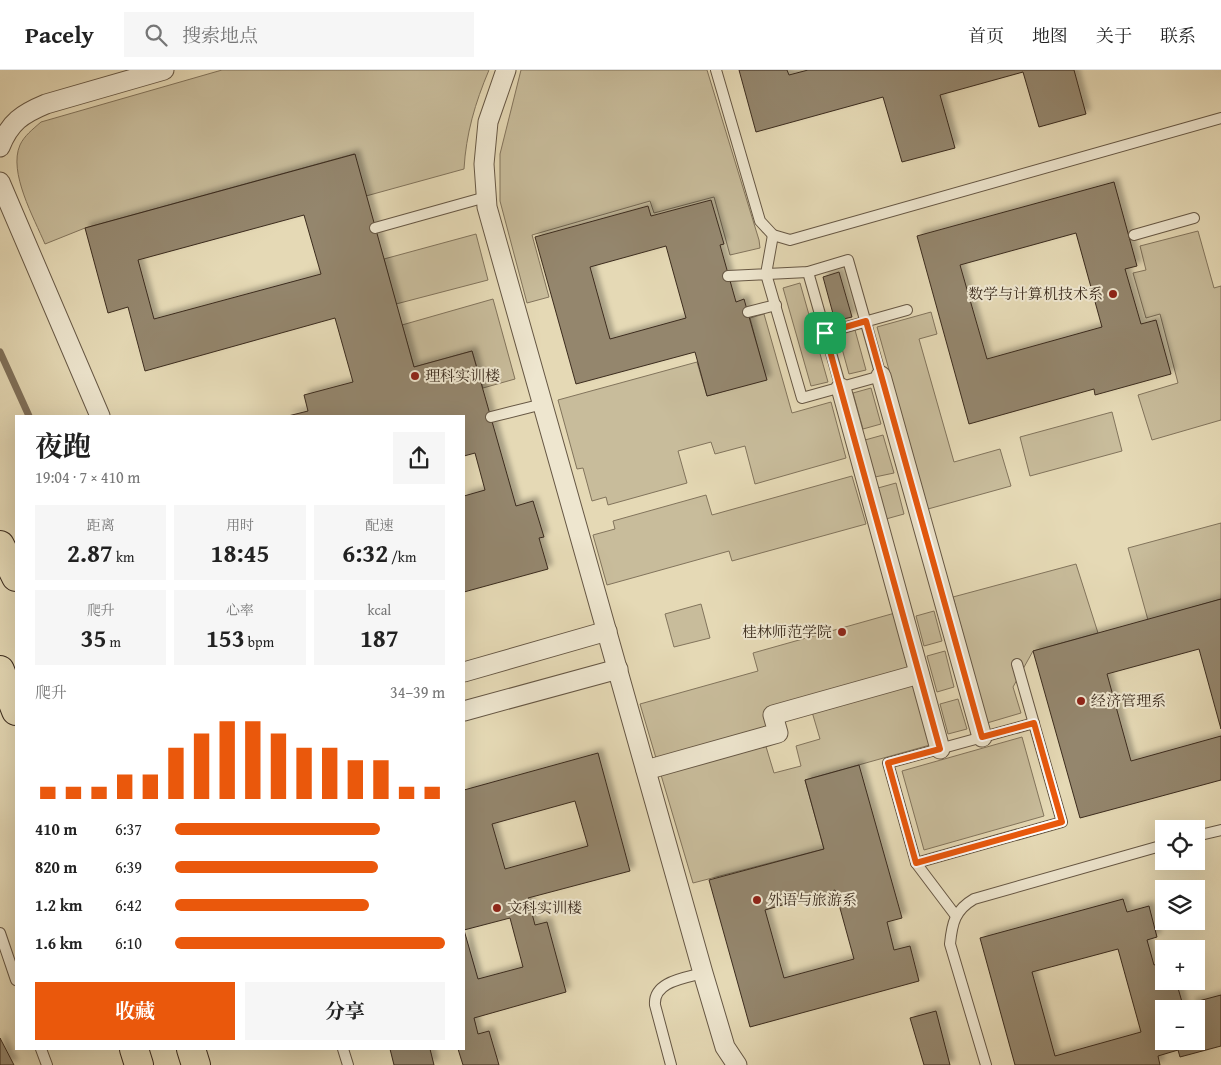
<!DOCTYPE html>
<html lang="zh">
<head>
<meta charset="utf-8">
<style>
	:root { --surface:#fff; --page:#f6f6f6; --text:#222; --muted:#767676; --line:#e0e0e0; --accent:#ea580c }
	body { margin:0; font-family:"Gentium Book Plus","Noto Serif SC",serif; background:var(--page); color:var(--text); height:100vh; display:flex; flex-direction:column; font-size:19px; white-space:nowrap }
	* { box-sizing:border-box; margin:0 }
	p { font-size:16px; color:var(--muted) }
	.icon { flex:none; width:28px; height:28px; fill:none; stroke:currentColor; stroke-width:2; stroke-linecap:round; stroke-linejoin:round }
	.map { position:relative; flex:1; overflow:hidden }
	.drawer { position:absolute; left:15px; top:345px; width:450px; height:635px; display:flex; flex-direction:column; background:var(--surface); border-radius:0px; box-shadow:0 5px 20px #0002 }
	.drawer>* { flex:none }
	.tools { position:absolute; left:1155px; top:750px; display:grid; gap:10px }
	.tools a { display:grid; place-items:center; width:50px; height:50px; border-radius:0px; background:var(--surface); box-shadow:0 5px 20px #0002; font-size:25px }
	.pin { position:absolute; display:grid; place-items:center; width:42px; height:42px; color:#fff; margin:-21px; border-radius:10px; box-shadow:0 2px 8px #0006 }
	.round { display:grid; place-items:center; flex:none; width:52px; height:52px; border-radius:0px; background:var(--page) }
	.summary { display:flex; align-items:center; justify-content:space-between; height:85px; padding:0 20px }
	h1 { font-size:28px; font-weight:700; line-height:38px }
	.metrics { display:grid; grid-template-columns:repeat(3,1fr); gap:8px; height:85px; padding:5px 20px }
	.metrics div { display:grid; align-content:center; border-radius:0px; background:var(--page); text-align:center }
	.metrics b { font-size:25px; font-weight:700 }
	.metrics small { font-size:14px; font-weight:400 }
	.metrics p { font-size:14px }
	.chart { height:140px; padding:10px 20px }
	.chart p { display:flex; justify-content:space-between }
	.chart svg { width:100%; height:90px; margin-top:5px; stroke:var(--accent); stroke-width:6 }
	.button { display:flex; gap:10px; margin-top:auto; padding:10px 20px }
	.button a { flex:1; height:58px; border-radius:0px; background:var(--accent); color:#fff; font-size:20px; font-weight:700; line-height:58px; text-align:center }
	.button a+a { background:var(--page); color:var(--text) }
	ul { padding:0 20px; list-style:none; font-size:16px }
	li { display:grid; grid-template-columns:80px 60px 1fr; align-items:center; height:38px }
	li i { height:12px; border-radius:6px; background:var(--accent) }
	header { display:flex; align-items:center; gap:30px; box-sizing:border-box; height:70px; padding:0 25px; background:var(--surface); border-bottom:1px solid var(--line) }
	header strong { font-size:24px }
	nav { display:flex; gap:28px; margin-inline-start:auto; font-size:18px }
	.search { width:350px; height:45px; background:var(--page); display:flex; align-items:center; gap:12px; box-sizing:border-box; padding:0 18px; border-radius:0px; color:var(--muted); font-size:19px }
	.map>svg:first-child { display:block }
	.green { fill:#c8bc9b; stroke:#82745c; fill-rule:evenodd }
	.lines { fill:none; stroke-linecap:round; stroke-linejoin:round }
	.stream { stroke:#7f705a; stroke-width:7 }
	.building { fill:#94866d; stroke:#3c2c1e; fill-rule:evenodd; filter:url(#shadow) }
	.lane-casing { stroke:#665744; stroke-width:12 }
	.street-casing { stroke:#665744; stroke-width:21 }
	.primary-casing { stroke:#3c2c1e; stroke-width:30 }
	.lane { stroke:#eee6cf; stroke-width:10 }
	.street { stroke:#eee6cf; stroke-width:19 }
	.primary { stroke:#e5d9b5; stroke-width:28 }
	.route-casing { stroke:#fff; stroke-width:10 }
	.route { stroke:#ea580c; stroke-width:6 }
	.poi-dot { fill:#8f2418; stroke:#eee6cf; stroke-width:2 }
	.labels { text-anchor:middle; stroke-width:4; stroke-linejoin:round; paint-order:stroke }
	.poi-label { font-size:15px; fill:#3c2c1e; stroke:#eee6cf; text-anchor:start }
</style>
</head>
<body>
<header>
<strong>Pacely</strong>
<div class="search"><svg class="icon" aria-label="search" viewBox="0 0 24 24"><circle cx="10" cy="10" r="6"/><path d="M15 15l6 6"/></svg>搜索地点</div>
<nav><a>首页</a><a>地图</a><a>关于</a><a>联系</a></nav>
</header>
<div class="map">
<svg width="1221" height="995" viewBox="0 0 1221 995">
	<defs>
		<filter id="shadow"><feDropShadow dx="4.5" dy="-4.5" stdDeviation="2.5" flood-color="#0004"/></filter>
	</defs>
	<rect width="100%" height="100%" fill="#e5d9b5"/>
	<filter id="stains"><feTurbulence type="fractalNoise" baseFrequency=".004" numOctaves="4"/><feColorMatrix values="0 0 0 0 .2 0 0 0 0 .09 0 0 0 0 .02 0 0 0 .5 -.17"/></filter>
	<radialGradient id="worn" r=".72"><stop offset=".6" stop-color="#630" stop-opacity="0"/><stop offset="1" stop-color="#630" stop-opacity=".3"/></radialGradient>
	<g class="green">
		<path d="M222 0H489C475 33 466 64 464 99L366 126 354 84 85 158 45 174C34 148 8 102 20 75 24 66 33 59 41 52Z"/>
		<polygon points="521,0 707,0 759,170 760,178 730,185 714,127 654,143 650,131 532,165 549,227 527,233 500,131 500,84"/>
		<polygon points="1198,161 1214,218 1221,216 1221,350 1152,370 1138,325 1178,313 1160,244 1146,248 1133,203 1146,200 1140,176"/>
		<polygon points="476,164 488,210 396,234 384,189"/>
		<polygon points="800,213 828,312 811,316 783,218"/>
		<polygon points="493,229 515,309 483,318 472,281 414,297 402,255"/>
		<polygon points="931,242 937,264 919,269 954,392 1000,379 1011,416 928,439 877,257"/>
		<polygon points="764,244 792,343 831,332 846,388 755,414 745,376 715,384 711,372 678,381 687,413 608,435 606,427 592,431 583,398 577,399 558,330 697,292 707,326 766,309 750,248"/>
		<polygon points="855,260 866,300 849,304 838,264"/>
		<polygon points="871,318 881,354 863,359 853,323"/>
		<polygon points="1112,342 1122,381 1030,406 1020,367"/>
		<polygon points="883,365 894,403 875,407 865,370"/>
		<polygon points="852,406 866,454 732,491 729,481 607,515 593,465 615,459 613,451 706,425 712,445"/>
		<polygon points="896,413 904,444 886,449 878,418"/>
		<polygon points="1221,453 1221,529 1148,550 1128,478"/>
		<polygon points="1076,494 1098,563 1033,581 1013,617 1021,643 987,653 953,527"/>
		<polygon points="701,534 710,568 674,577 665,544"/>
		<path d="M902 541 937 673 805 710 824 779 693 813 640 634 758 601 753 583ZM810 635 820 669 796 676 801 696 774 703 764 670 778 663 774 645Z"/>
		<polygon points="934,541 942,571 924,576 916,546"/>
		<polygon points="945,581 954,617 937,622 927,586"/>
		<polygon points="958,629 967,659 948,664 940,634"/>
		<polygon points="1022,667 1044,746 924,780 902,701"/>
	</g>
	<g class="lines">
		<polyline class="stream" points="0,282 29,346"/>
	</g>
	<g class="building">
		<polygon points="739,0 787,0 789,5 808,0 1074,0 1086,44 1039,57 1023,2 940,25 955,78 902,92 883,27 756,62"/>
		<path d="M355 84 414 297 472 281 516 436 533 431 544 467 539 468 548 499 464 522V426L485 420 475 383 464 386V346H288L308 341 304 325 353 312 335 248 145 301 128 237 108 243 85 158ZM304 145 321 204 154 249 138 190Z"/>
		<path d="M1114 112 1137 196 1125 199 1141 254 1156 250 1171 304 1095 325 1094 319 969 354 917 166ZM1076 163 1102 257 987 289 960 195Z"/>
		<path d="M711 130 724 174 720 175 736 232 744 229 767 310 707 326 695 282 576 314 535 167 648 136 651 146ZM666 176 686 248 610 269 590 197Z"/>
		<polygon points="839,202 852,247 835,251 823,207"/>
		<polygon points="1221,529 1221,659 1199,579 1107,604 1131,691 1221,666 1221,710 1080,748 1033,581"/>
		<path d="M598 683 630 801 528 828 535 855 547 852 566 922 474 948 478 964 489 961 499 995H463L458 979H464V720ZM575 731 588 776 505 799 492 754ZM510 848 523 897 478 909 464 860Z"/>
		<path d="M859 695 902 848 887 852 894 880 910 876 919 911 750 957 709 810 824 779 805 710ZM835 820 854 889 784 908 765 840Z"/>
		<path d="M1123 829 1127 842 1149 836 1157 867 1147 870 1154 895 1164 892V911H1176L1184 939H1164V971H1196V939H1193L1191 933 1221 925V976L1180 987 1178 980 1158 986 1160 995H1015L980 868ZM1118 879 1141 962 1055 986 1032 902Z"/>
		<polygon points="936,941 950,995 924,995 910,948"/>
		<polygon points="0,968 14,995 0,995"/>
		<polygon points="390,979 430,979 434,995 394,995"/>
	</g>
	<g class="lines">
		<g class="lane-casing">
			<g id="lane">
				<polyline points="716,0 760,151 773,165 790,170 1221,48"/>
				<polyline points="375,158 486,127"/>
				<polyline points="1134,165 1194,148"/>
				<polyline points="808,202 841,318"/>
				<polyline points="728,206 808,202 848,190 881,306 802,328 766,204 773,165"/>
				<polyline points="748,242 776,235"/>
				<polyline points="825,263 907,240"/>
				<polyline points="491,347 543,334"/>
				<polyline points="1196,766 1221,760"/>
				<polyline points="916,793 1062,752 1017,594"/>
				<polyline points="956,846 916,793 888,693 1034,653"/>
				<polyline points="0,863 16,910"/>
				<polyline points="41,979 47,995"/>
				<polyline points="343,979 348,995"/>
				<path d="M671 995 655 935C653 911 686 908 703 903"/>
				<path d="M986 995 950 874C952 853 955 840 974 829L1164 775"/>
			</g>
		</g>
		<g class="street-casing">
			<g id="street">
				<polyline points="506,0 488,52 484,94 487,137 703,903 725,977 737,995"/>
				<path d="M0 77C10 52 22 44 46 34L164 0"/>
				<polyline points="0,112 100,346"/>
				<polyline points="881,306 982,667"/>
				<polyline points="841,318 940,679"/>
				<polyline points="464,602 607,561"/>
				<polyline points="464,641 618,599"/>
				<polyline points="646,700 778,663 773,645 919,604"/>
			</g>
		</g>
		<g class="primary-casing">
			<g id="primary">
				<polyline points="0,475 16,507"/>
				<polyline points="0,600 16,641"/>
				<polyline points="134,979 139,995"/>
				<polyline points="191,979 196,995"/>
			</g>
		</g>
		<use href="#lane" class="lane"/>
		<use href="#street" class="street"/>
		<use href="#primary" class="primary"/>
	</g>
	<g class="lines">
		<g class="route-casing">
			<polygon id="route" points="866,251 982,667 1034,653 1062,752 916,793 888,693 940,679 825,263"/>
		</g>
		<use href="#route" class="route"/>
	</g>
	<g class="poi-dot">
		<circle cx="1113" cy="224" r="5"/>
		<circle cx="415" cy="306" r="5"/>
		<circle cx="842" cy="562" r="5"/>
		<circle cx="1081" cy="631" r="5"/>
		<circle cx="757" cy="830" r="5"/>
		<circle cx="497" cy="838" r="5"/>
	</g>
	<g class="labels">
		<g class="poi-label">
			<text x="1103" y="229" text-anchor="end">数学与计算机技术系</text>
			<text x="425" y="311">理科实训楼</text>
			<text x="832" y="567" text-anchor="end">桂林师范学院</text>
			<text x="1091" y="636">经济管理系</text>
			<text x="767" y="835">外语与旅游系</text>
			<text x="507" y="843">文科实训楼</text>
		</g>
	</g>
	<rect width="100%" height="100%" filter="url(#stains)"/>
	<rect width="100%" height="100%" fill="url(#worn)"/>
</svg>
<div class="tools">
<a><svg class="icon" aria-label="locate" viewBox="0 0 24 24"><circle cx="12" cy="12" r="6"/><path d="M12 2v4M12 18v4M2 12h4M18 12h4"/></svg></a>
<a><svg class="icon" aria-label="layers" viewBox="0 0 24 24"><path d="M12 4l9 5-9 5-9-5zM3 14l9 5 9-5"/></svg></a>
<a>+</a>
<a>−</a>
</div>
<div class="pin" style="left:825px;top:263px;background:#1e9e55"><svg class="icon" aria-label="arrive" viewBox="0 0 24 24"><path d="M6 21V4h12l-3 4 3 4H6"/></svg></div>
<section class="drawer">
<div class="summary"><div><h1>夜跑</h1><p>19:04 · 7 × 410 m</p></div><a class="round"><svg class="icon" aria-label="share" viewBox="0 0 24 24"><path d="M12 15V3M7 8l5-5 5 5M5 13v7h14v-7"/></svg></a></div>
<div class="metrics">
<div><p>距离</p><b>2.87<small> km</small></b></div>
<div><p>用时</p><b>18:45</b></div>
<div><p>配速</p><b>6:32<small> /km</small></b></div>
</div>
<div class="metrics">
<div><p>爬升</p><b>35<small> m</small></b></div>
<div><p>心率</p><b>153<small> bpm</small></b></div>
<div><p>kcal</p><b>187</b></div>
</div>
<div class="chart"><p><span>爬升</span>34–39 m</p>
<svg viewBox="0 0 160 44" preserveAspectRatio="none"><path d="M5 44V38M15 44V38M25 44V38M35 44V32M45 44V32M55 44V19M65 44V12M75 44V6M85 44V6M95 44V12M105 44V19M115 44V19M125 44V25M135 44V25M145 44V38M155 44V38"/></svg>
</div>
<ul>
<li><b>410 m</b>6:37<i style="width:76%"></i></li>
<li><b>820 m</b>6:39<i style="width:75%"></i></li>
<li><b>1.2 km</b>6:42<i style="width:72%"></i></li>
<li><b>1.6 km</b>6:10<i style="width:100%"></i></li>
</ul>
<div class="button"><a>收藏</a><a>分享</a></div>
</section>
</div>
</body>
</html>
